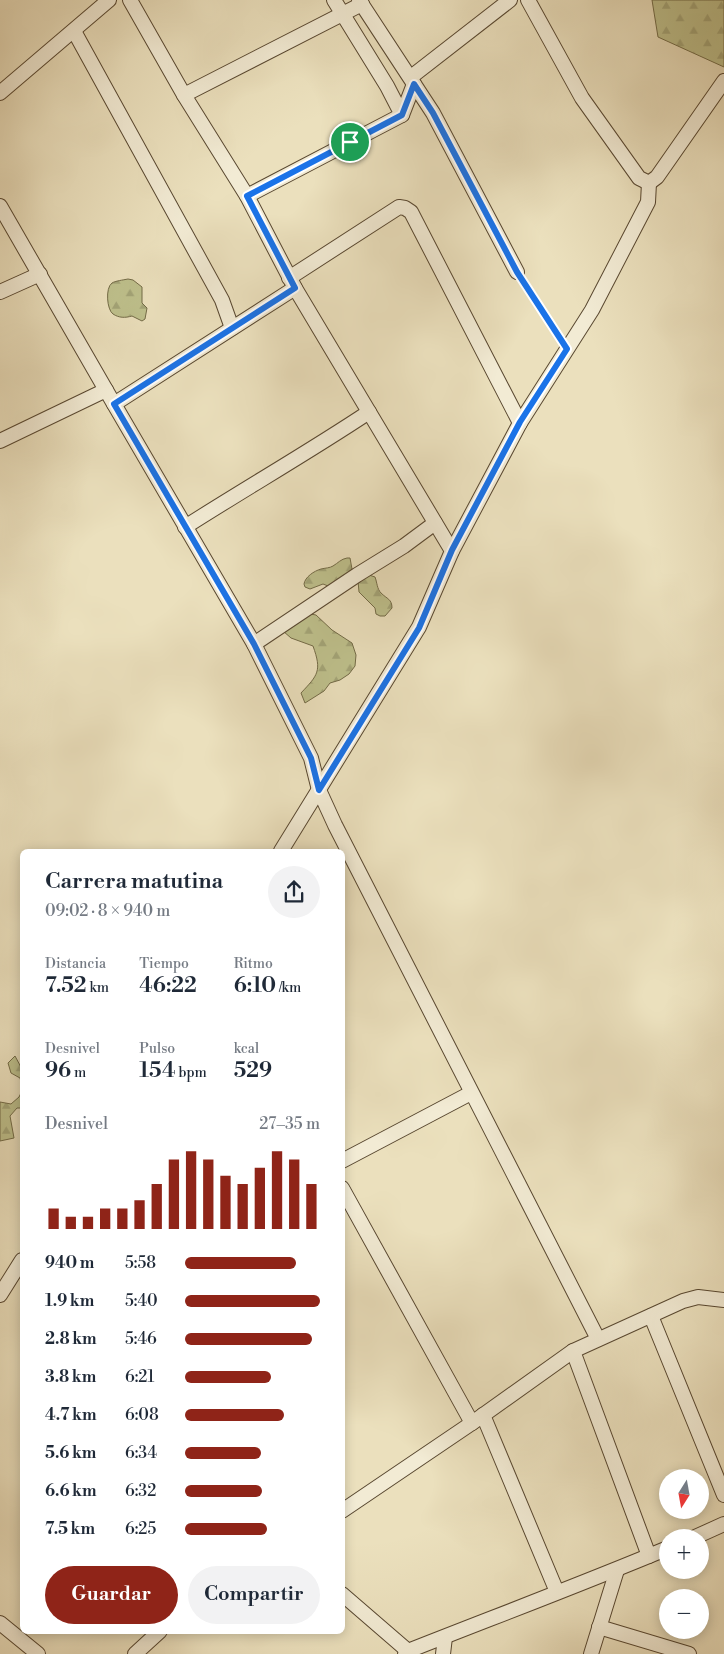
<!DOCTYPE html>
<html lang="es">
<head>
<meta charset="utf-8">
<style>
	:root { --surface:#fff; --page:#f2f2f3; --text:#1f2937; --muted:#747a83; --accent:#8f2418 }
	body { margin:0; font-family:"Libre Bodoni",serif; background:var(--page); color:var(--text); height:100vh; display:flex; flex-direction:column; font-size:19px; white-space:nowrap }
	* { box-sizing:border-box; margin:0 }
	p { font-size:16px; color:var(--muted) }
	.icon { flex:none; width:28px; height:28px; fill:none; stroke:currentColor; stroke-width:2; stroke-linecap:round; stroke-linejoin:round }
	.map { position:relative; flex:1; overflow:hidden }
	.panel { position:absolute; left:20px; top:849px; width:325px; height:785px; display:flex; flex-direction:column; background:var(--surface); border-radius:8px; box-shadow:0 2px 12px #0003 }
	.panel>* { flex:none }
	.needle { width:32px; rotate:191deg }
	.fabs { position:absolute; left:659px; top:1469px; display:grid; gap:10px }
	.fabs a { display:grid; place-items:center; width:50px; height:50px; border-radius:50%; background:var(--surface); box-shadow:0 2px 12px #0003; font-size:25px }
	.pin { position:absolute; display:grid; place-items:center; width:42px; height:42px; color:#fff; margin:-21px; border:2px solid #fff; border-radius:50%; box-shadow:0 1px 5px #0007 }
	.round { display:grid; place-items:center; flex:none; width:52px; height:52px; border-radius:26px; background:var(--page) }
	.head { display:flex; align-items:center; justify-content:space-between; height:85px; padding:0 25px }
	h1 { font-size:22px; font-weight:600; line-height:38px }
	.metrics { display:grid; grid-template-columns:repeat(3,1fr); gap:8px; height:85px; padding:5px 25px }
	.metrics div { display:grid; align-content:center }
	.metrics b { font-size:21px; font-weight:600 }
	.metrics small { font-size:14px; font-weight:400 }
	.metrics p { font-size:14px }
	.chart { height:140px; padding:10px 25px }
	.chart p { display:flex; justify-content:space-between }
	.chart svg { width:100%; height:90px; margin-top:5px; stroke:var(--accent); stroke-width:6 }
	.cta { display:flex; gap:10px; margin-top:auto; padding:10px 25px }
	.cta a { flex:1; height:58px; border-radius:30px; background:var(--accent); color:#fff; font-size:20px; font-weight:600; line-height:58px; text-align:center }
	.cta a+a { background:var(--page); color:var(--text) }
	ul { padding:0 25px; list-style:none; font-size:16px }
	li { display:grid; grid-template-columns:80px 60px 1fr; align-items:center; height:38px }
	li i { height:12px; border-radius:6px; background:var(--accent) }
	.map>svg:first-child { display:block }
	.forest { fill:url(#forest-firs); stroke:#736b47 }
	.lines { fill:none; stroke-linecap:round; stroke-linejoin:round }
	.minor-casing { stroke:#594831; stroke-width:16 }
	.path { stroke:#281602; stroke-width:2.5; stroke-dasharray:1 2.5; stroke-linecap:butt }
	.minor { stroke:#f2ebd4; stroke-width:14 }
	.route-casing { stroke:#fff; stroke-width:10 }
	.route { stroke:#1a73e8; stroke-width:6 }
</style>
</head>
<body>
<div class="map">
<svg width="724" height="1654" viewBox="0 0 724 1654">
	<defs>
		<pattern id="forest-firs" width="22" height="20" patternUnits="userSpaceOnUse" patternTransform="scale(1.25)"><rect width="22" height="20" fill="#bec08c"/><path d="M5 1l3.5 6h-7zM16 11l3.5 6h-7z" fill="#a3a477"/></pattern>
	</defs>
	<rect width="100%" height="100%" fill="#ebe0bd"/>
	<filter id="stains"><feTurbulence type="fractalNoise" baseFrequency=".004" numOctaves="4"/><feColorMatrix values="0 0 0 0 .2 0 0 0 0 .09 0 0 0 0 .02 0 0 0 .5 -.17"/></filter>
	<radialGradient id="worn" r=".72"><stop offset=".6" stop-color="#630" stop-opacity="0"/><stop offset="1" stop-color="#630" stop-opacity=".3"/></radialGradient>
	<g class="forest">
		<polygon points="652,0 724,0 724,67 658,37"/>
		<path d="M128 279 133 280 142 287V303L147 308 145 319 142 321 132 316C125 318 119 318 113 314 107 310 105 288 112 283 115 281 123 280 128 279Z"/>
		<path d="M347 558H350L352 569 350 581 333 588 323 584 310 589 305 587 304 584C305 577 314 571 321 569 325 568 330 568 333 566 338 563 341 559 347 558Z"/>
		<path d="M366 574 375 577C377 582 377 589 381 593 387 599 392 599 392 608L385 616H380L376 614 375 608 359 592 358 581Z"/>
		<path d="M305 613 316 615 332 630 352 643 356 655 355 666 349 674 340 680 330 683 324 691 305 703 301 693C318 675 322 671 313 646L291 638 283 631Z"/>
		<polygon points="15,1056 22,1069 22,1085 20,1078 11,1073 8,1063"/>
		<polygon points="22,1091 22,1108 17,1108 10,1116 14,1138 0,1141 0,1102 11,1104 19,1097"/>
	</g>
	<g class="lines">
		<g class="minor-casing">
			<g id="minor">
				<polyline points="130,0 184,95 247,196 295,288 452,551"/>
				<polyline points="334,0 387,86 402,115"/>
				<polyline points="359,0 433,113 517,272"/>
				<polyline points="528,0 582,98 639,178 649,183 657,177 724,81"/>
				<polyline points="74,31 222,300 232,328"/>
				<polyline points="411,77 510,0"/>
				<polyline points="0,93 109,0"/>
				<polyline points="184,95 362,4"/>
				<polyline points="247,196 402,115 414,84"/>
				<polyline points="0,206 114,404 254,644 311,758 319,790 335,825 598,1339"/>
				<polyline points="289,278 399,207 405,208 411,212 520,423"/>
				<polyline points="0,292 40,274"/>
				<polyline points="114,404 295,288"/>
				<polyline points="0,441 106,390"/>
				<path d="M185 527C246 488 309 452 369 412"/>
				<polyline points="254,644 357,575 404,546 435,523"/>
				<polyline points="281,851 419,627 452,551 520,423 592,310 648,202 649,183"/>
				<polyline points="342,1161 471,1093"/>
				<polyline points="342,1188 472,1423"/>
				<polyline points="0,1295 22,1260"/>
				<polyline points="651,1316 724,1495"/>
				<polyline points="573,1351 649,1556"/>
				<polyline points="483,1415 557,1592"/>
				<polyline points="342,1511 472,1423 573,1351 683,1301 698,1297 724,1300"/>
				<polyline points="693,1538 724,1524"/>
				<polyline points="342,1594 408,1651"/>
				<polyline points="0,1623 38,1654"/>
				<polyline points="599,1627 689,1654"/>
				<polyline points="135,1654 160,1631"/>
				<path d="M405 1654 408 1651C494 1617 582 1584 668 1548"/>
				<polyline points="443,1654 445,1637"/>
				<polyline points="591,1654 617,1570"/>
			</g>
		</g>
		<polyline class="path" points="524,281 560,338"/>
		<use href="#minor" class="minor"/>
	</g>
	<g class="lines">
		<g class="route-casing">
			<polygon id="route" points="414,84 433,113 517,272 567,349 520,422 452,550 419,628 319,790 311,758 254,644 114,404 295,288 247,196 402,115"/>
		</g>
		<use href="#route" class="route"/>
	</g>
	<rect width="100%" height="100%" filter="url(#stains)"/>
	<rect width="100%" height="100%" fill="url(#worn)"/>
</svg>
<div class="fabs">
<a><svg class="needle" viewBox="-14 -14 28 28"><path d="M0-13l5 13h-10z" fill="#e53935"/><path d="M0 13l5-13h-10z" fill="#747a83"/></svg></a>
<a>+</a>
<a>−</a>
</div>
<div class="pin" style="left:350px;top:142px;background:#1e9e55"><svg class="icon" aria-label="arrive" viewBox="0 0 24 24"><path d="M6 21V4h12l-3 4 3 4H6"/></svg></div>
<section class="panel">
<div class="head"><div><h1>Carrera matutina</h1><p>09:02 · 8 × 940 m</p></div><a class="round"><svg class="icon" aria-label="share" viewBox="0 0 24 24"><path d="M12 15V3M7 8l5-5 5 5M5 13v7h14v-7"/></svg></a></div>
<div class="metrics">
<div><p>Distancia</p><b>7.52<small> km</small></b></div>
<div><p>Tiempo</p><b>46:22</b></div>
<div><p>Ritmo</p><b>6:10<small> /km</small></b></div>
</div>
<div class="metrics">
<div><p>Desnivel</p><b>96<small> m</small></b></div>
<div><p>Pulso</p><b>154<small> bpm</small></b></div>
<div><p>kcal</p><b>529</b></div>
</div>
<div class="chart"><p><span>Desnivel</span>27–35 m</p>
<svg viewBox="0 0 160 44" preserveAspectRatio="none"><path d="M5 44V34M15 44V38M25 44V38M35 44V34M45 44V34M55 44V30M65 44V22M75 44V10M85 44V6M95 44V10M105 44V18M115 44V22M125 44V14M135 44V6M145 44V10M155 44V22"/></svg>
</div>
<ul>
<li><b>940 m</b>5:58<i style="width:82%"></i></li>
<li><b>1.9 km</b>5:40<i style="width:100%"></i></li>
<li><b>2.8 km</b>5:46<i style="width:94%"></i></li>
<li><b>3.8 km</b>6:21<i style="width:64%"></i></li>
<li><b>4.7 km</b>6:08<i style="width:73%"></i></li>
<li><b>5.6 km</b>6:34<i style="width:56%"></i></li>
<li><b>6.6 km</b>6:32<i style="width:57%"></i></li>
<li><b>7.5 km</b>6:25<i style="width:61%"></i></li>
</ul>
<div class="cta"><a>Guardar</a><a>Compartir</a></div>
</section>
</div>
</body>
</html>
